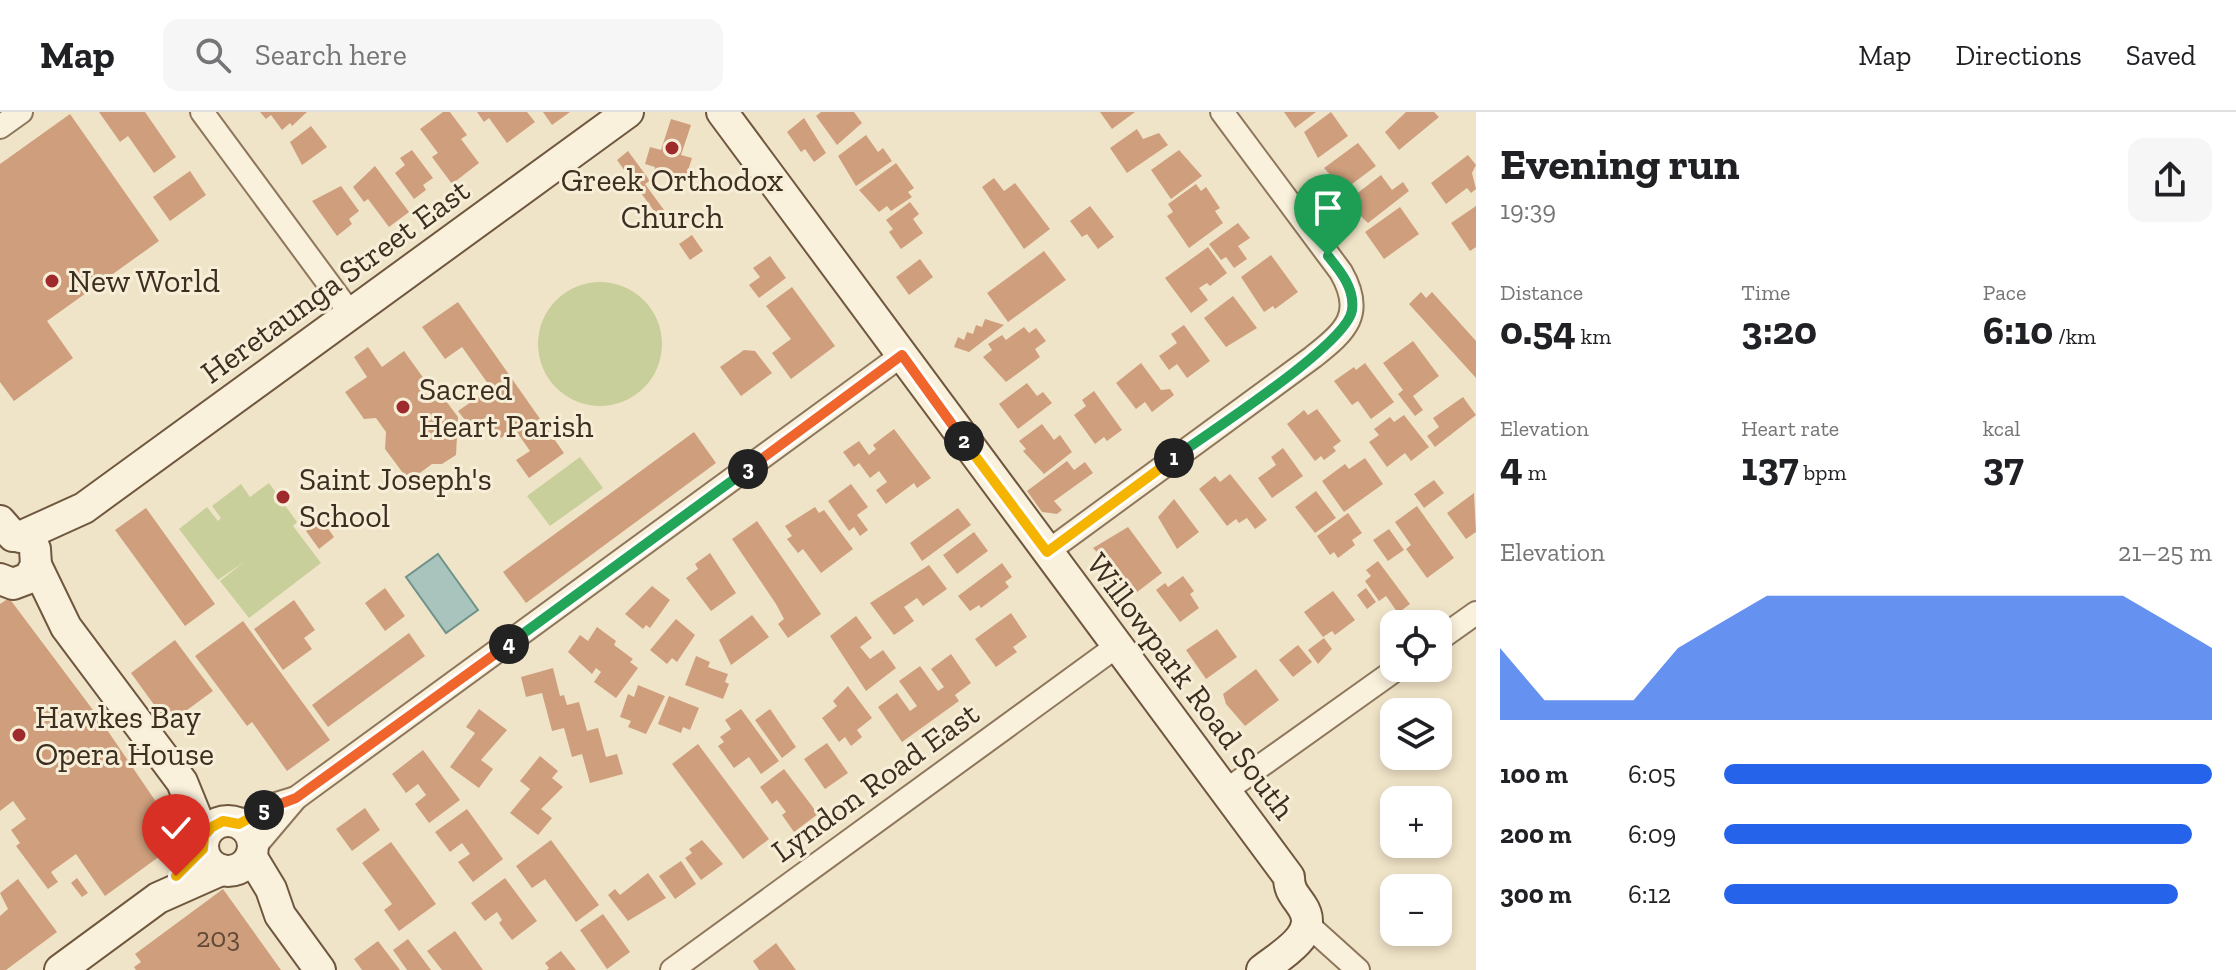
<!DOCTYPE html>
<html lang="en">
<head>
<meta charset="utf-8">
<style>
	:root { --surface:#fff; --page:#f6f6f6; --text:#202124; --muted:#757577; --line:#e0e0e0; --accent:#2563eb }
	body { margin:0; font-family:"Zilla Slab",serif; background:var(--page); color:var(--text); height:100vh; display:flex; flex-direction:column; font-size:30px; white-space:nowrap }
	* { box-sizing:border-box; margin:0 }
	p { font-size:26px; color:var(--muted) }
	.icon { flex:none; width:44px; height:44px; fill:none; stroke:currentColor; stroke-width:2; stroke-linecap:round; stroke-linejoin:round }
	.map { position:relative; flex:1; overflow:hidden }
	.drawer { display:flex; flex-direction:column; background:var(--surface); width:760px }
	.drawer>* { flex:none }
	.buttons { position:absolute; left:1380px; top:498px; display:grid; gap:16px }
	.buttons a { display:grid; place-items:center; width:72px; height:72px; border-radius:16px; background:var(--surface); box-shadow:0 4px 12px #0003; font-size:40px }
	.pin { position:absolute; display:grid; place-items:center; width:68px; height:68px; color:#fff; margin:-82px -34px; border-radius:50% 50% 50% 0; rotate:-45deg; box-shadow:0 0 8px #0007 }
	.pin .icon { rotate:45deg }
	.km { position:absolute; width:40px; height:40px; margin:-20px; border-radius:50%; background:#222; color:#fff; font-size:22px; line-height:40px; text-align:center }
	.round { display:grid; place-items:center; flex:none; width:84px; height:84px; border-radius:16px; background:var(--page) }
	.head { display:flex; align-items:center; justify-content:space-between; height:136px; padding:0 24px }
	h1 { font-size:44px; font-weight:700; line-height:60px }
	.stats { display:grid; grid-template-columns:repeat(3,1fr); gap:12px; height:136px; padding:8px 24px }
	.stats div { display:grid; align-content:center }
	.stats b { font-size:40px; font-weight:700 }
	.stats small { font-size:22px; font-weight:400 }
	.stats p { font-size:22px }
	.chart { height:224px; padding:16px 24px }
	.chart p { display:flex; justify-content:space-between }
	.chart svg { width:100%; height:144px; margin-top:8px; fill:var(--accent); opacity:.7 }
	ul { padding:0 24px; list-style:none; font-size:26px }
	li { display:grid; grid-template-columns:128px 96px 1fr; align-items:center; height:60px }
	li i { height:20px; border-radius:10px; background:var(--accent) }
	header { display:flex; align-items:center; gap:48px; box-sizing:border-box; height:112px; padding:0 40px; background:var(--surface); border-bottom:2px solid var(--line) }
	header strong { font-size:38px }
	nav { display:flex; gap:44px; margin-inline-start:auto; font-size:28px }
	.search { width:560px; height:72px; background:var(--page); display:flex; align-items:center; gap:20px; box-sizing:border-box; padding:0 28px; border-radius:16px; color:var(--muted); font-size:30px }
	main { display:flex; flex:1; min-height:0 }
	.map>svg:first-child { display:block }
	.green { fill:#c9cf9b }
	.water { fill:#a9c4bc; stroke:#6f938a; stroke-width:2 }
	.building { fill:#cf9f7d }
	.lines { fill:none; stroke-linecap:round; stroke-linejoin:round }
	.street-casing { stroke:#8d765c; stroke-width:26 }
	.secondary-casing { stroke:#6f573f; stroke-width:34 }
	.street { stroke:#faf1dc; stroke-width:22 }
	.secondary { stroke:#faf1dc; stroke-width:30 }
	.split-1-casing { stroke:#fff; stroke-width:16 }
	.split-2-casing { stroke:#fff; stroke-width:16 }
	.split-3-casing { stroke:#fff; stroke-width:16 }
	.split-4-casing { stroke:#fff; stroke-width:16 }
	.split-5-casing { stroke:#fff; stroke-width:16 }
	.split-6-casing { stroke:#fff; stroke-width:16 }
	.split-1 { stroke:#22a559; stroke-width:10 }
	.split-2 { stroke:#f5b400; stroke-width:10 }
	.split-3 { stroke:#f0652b; stroke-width:10 }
	.split-4 { stroke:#22a559; stroke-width:10 }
	.split-5 { stroke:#f0652b; stroke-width:10 }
	.split-6 { stroke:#f5b400; stroke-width:10 }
	.poi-dot { fill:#9e2a2b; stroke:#f7eed8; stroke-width:3 }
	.labels { text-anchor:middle; stroke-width:6; stroke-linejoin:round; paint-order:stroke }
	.number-label { font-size:28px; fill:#624a37 }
	.poi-label { font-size:32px; fill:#3d2e20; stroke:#f7eed8; text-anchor:start }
	.street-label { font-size:32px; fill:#3d2e20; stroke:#f7eed8 }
</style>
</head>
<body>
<header>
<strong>Map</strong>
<div class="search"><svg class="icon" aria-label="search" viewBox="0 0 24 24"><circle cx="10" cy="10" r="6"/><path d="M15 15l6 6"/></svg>Search here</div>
<nav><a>Map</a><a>Directions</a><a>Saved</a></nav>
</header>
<main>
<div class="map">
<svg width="1476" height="858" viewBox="0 0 1476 858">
	<rect width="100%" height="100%" fill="#f0e4c8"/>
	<g class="green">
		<circle cx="600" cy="232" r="62"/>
		<polygon points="580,345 603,376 550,414 527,384"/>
		<polygon points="269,371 297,410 293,414 321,451 249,506 220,469 244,450 218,468 179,417 207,395 218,409 221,406 212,394 241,372 250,385"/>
	</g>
	<polygon class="water" points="438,442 478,498 446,521 406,465"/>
	<g class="building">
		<polygon points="99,0 145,0 176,45 154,61 128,24 120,30"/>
		<polygon points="260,0 307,0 292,14 290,11 282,18 271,3 266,7"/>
		<polygon points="443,0 450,0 467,23 461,27 479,51 452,72 432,45 438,41 420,17"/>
		<polygon points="477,0 527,0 535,10 507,31 489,6 484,10"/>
		<polygon points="543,0 570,0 552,13"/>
		<polygon points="821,0 854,0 862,11 837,33 816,4"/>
		<polygon points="1100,0 1135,0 1112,17"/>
		<polygon points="1284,0 1316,0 1295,16"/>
		<polygon points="1331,0 1348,24 1318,46 1304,20"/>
		<polygon points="1406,0 1434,0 1439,5 1399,38 1385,20"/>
		<polygon points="70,2 159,129 47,209 73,246 14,289 0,270 0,52"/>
		<polygon points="804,6 826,41 814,50 805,37 801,40 787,20"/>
		<polygon points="671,7 691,13 681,43 692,46 686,65 654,59 655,55 645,52 650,35 661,38"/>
		<polygon points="311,14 327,35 302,53 290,30"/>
		<polygon points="1137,17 1143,27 1159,21 1168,33 1127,61 1110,36"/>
		<polygon points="866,23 878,40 883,36 892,49 856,74 838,44"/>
		<polygon points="1358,31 1376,54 1344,78 1324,56"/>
		<polygon points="412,38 433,66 423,73 426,78 414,87 395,61 405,53 400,46"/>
		<polygon points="1179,38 1202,64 1171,87 1151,58"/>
		<polygon points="628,39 650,69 645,72 664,98 657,103 617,48"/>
		<polygon points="1468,43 1476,53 1472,61 1476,77 1471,81 1467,76 1446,92 1431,71"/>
		<polygon points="896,51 914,76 908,80 912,85 891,99 887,94 879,100 859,78"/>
		<polygon points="375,54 409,100 389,115 368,87 364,90 353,75"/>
		<polygon points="190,59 206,83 170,109 153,85"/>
		<polygon points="1381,63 1392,78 1403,70 1409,79 1368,111 1346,90"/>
		<polygon points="994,66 1004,79 1015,71 1050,117 1024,137 982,75"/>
		<polygon points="1196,72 1201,79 1206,75 1220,96 1215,99 1223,111 1189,136 1167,104 1173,100 1168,92"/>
		<polygon points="341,74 359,99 349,107 352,112 337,124 312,89"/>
		<polygon points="910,90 919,102 913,107 923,121 901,137 889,120 893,117 886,108"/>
		<polygon points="1090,94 1114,125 1098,137 1087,122 1082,125 1070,109"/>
		<polygon points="1476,94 1476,135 1470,139 1451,111"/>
		<polygon points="1400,95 1419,122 1384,147 1365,120"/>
		<polygon points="1238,111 1250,126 1238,134 1247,147 1234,156 1226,145 1221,148 1209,132"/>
		<polygon points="692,123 703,139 690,148 679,132"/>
		<polygon points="1208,135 1227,161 1210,174 1207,171 1199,176 1208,188 1191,201 1165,166"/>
		<polygon points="1044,139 1066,168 1008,210 987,181"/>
		<polygon points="1271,143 1298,180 1275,197 1273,194 1264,200 1241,165"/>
		<polygon points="770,144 786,166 759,186 749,173 760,165 753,156"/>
		<polygon points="920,147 933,165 909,183 896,165"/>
		<polygon points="792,175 835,234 791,267 772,241 791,227 766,194"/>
		<polygon points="1421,180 1426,186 1432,180 1476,229 1476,266 1409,192"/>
		<polygon points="1233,184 1257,216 1226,235 1204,206"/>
		<polygon points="458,190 564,341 529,366 516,348 530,339 514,316 501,326 486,305 471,316 458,299 491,276 462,235 445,247 422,215"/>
		<polygon points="985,207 1004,213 969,240 954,235 958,225 964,228 967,220 973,222 976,213 982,215"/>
		<polygon points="1184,213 1210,249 1187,266 1177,252 1169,258 1159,244 1177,231 1171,222"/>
		<polygon points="1024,215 1029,221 1036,216 1046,229 1035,237 1040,245 1006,270 983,245 992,238 988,232 1002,223 1006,228"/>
		<polygon points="1413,229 1439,264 1413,284 1423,298 1415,304 1398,282 1403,278 1383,251"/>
		<polygon points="368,235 382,255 404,239 427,271 426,284 443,285 458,305 456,343 442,352 432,352 409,369 385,337 386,320 376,306 364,307 345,280 367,265 354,245"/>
		<polygon points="744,238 755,239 772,261 741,284 720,255"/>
		<polygon points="1141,251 1161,278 1170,277 1174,283 1152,300 1145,290 1136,297 1116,271"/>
		<polygon points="1365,251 1394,290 1371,307 1358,289 1352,293 1334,269 1354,255 1356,258"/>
		<polygon points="1027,271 1037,284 1043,280 1052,291 1018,317 999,292"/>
		<polygon points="1094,279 1122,318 1107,329 1104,325 1095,332 1074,303 1086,294 1082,288"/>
		<polygon points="1463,285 1476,303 1435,335 1427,324 1439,315 1433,306"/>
		<polygon points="1317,297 1341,329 1333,335 1336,339 1324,348 1321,344 1315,349 1287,312 1304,298 1308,303"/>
		<polygon points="1404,303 1429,335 1411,349 1405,341 1387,355 1369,330 1379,323 1374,317 1390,305 1394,310"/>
		<polygon points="1042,312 1054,328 1060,323 1072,340 1044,362 1023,339 1026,337 1019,329"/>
		<polygon points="894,317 931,366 917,376 914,371 886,392 876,378 887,370 879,359 870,366 859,351 854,355 843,340 859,329 869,343 876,337 873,333"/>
		<polygon points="694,320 716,351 526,491 503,460"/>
		<polygon points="1283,336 1303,364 1272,386 1258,366 1276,353 1271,345"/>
		<polygon points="1365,346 1383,372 1344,400 1322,369 1345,352 1349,357"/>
		<polygon points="1067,349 1074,358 1085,350 1093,361 1054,389 1062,398 1057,402 1042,400 1027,379"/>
		<polygon points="1230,362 1267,408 1255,417 1247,406 1239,411 1236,407 1227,414 1199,377 1215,364 1220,370"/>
		<polygon points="1434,368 1444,381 1424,396 1414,382"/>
		<polygon points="851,372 868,395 857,403 868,418 860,424 854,415 849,419 828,389"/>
		<polygon points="1316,379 1336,406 1315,421 1295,395"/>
		<polygon points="1474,381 1476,420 1466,427 1447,401"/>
		<polygon points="1174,387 1199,420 1177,437 1158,405"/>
		<polygon points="1417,394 1454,446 1427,466 1406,437 1411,433 1395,410"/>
		<polygon points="815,395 819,401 824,398 853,437 821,461 803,437 798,441 787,427 792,424 785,414"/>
		<polygon points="146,396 215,492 185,514 115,418"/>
		<polygon points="958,396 971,413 922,449 910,431"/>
		<polygon points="1348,401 1362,421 1352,428 1355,433 1338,446 1334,440 1330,443 1317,424"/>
		<polygon points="322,408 334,425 319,437 306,419"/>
		<polygon points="757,409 821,502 788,526 778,512 784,507 776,492 732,427"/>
		<polygon points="1128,415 1162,461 1120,493 1108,477 1122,466 1093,436"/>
		<polygon points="1389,417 1404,438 1388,449 1373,428"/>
		<polygon points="974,420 988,439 957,462 943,443"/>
		<polygon points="710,441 736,481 711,499 686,466 698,457 695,452"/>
		<polygon points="1378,449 1410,492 1398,501 1386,484 1379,489 1365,469 1371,464 1366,458"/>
		<polygon points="1002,451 1012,465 1005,470 1009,475 981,496 979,493 970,499 958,484"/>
		<polygon points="929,453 947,477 923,494 917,486 904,495 914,509 894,523 870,491"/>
		<polygon points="1183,464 1194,479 1190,482 1199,496 1180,510 1156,478 1165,471 1168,475"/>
		<polygon points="652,474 670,488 650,516 646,513 643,517 625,502"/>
		<polygon points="385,476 405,504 385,519 365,491"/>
		<polygon points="1366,476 1376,490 1367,497 1357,483"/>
		<polygon points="1333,479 1355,508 1335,523 1332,519 1323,525 1304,500"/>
		<polygon points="9,486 99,606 182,728 105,784 76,742 51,760 58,770 48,777 16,734 20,731 11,718 26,707 13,689 0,699 0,492"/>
		<polygon points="294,488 315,518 304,526 312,537 283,558 254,517"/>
		<polygon points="1011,501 1027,525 1013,535 1017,540 996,555 975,527"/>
		<polygon points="752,503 769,525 731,553 719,528"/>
		<polygon points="856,504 872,526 860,535 870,547 883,538 896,556 866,579 830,524"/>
		<polygon points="676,507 695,523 677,550 672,546 667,552 650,538"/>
		<polygon points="243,509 330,628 287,659 252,610 247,614 195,544"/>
		<polygon points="597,515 616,529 614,533 633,547 630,550 638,556 616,586 594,570 601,560 596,556 592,562 568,540 580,523 588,529"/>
		<polygon points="1217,517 1237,545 1206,567 1186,538"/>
		<polygon points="409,521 425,544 328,615 312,593"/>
		<polygon points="1324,526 1332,537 1318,552 1308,538"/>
		<polygon points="175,528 213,579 168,612 131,561"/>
		<polygon points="1298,533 1312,550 1293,565 1279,548"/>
		<polygon points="951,542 971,571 955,583 959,589 902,630 878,595 897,581 910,599 917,594 899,569 920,554 938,579 944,575 931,557"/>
		<polygon points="696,544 710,550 708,555 728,562 725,570 729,572 723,587 685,573"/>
		<polygon points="553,556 560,584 564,583 567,593 579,590 587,619 598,616 606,645 617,642 623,662 590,671 582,642 572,645 564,616 552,619 542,581 526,585 521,565"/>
		<polygon points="1256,557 1279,588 1245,614 1226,592 1223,582"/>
		<polygon points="638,573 665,584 646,622 628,615 631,609 620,605 628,582 634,585"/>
		<polygon points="848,574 872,606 857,618 862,625 851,634 845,625 839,630 822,606 837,594 833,589"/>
		<polygon points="669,584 699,596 690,618 683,615 681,621 658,612"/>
		<polygon points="479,597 507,618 481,648 493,657 479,676 450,655 475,621 466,615"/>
		<polygon points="741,597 779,649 761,662 749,645 734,656 718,634 724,630 720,625 731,617 725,608"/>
		<polygon points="770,597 796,635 782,646 755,608"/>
		<polygon points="827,631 848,661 825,677 804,647"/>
		<polygon points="698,632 769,727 743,747 672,652"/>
		<polygon points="423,638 460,688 429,711 415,692 426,683 418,672 406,681 392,662"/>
		<polygon points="540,644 558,659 552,666 563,675 541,697 552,706 538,723 510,701 530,677 520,669"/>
		<polygon points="784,657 818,702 794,720 782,703 786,700 777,688 772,692 760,675"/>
		<polygon points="365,696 380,718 352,739 336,717"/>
		<polygon points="467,697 503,747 473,770 458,750 470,742 462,731 450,740 435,720"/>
		<polygon points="551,728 599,793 576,810 545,767 532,776 516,754"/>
		<polygon points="702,728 723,752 701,768 685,746 692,741 689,737"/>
		<polygon points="391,730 436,792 399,819 384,798 392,792 362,751"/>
		<polygon points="681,749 696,772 675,787 659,764"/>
		<polygon points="648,761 666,786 628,809 608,783 615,777 620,783"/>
		<polygon points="77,766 88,781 82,785 71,771"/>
		<polygon points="505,766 537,809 512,828 499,811 502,808 497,800 485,809 471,791"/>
		<polygon points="18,767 57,820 6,858 0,858 0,804 8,797 0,781"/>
		<polygon points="223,777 281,858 136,858 134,855 141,850 135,842"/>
		<polygon points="603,802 630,840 607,857 580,818"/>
		<polygon points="455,819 483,858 442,858 427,839"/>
		<polygon points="408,827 431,858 407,858 393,838"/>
		<polygon points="378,829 400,858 362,858 354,847"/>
		<polygon points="776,831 796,858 759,858 753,849"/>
		<polygon points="561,839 576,858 547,858 549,856 545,851"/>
	</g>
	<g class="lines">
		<g class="street-casing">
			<g id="street">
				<polyline points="202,0 351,202"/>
				<polyline points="0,15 21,0"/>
				<path d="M1047 440 1313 245C1346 219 1365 202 1341 160L1222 0"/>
				<polyline points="1438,528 1476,501"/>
				<polyline points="1224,680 1398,556"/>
				<polyline points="239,712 273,693 296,686 902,243"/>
				<polyline points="252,738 296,686"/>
				<polyline points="1307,812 1358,858"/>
				<polyline points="672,858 1117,534"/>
			</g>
		</g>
		<g class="secondary-casing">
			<g id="secondary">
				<path d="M722 0 1289 765C1289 779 1295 783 1302 794 1321 822 1281 843 1262 858"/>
				<polyline points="0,409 13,424"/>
				<polyline points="20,425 84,396 628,0"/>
				<polyline points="36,453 66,515 182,670 204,724"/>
				<polyline points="0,467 13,472 29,466 36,453 35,437"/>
				<circle cx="228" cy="734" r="25"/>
				<polyline points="251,744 271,777 280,803 320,858"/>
				<polyline points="60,858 158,786 221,758"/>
			</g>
		</g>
		<use href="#street" class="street"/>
		<use href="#secondary" class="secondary"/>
	</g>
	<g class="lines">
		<g class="split-1-casing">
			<path id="split-1" d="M1174 346C1206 322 1348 232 1352 198 1355 177 1341 160 1328 144"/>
		</g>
		<g class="split-2-casing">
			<polyline id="split-2" points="964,329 1047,440 1174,346"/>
		</g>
		<g class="split-3-casing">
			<polyline id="split-3" points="748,357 902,243 964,329"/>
		</g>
		<g class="split-4-casing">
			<polyline id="split-4" points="509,532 748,357"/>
		</g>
		<g class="split-5-casing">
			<polyline id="split-5" points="264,698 296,686 509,532"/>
		</g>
		<g class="split-6-casing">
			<polyline id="split-6" points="176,764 203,737 204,724 212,715 223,709 239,712 264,698"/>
		</g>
		<use href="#split-1" class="split-1"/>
		<use href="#split-2" class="split-2"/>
		<use href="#split-3" class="split-3"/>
		<use href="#split-4" class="split-4"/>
		<use href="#split-5" class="split-5"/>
		<use href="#split-6" class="split-6"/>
	</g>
	<g class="poi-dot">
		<circle cx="672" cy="36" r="8"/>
		<circle cx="52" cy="169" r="8"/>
		<circle cx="403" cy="295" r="8"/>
		<circle cx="283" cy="385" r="8"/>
		<circle cx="19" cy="623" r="8"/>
	</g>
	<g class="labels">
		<g class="number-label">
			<text x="218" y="835">203</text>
		</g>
		<g class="poi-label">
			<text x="672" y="79" text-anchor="middle">Greek Orthodox<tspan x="672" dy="37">Church</tspan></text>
			<text x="68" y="180">New World</text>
			<text x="419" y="288">Sacred<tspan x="419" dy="37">Heart Parish</tspan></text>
			<text x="299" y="378">Saint Joseph's<tspan x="299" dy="37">School</tspan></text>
			<text x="35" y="616">Hawkes Bay<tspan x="35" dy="37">Opera House</tspan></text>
		</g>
		<g class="street-label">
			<text transform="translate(335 169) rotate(-36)" y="11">Heretaunga Street East</text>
			<text transform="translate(1191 574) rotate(53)" y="11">Willowpark Road South</text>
			<text transform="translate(875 670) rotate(-36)" y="11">Lyndon Road East</text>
		</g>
	</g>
</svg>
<div class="buttons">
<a><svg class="icon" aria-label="locate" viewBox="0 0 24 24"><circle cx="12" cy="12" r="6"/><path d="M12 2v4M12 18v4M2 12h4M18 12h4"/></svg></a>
<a><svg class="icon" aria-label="layers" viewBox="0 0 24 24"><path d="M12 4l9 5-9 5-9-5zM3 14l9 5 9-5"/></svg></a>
<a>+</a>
<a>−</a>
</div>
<div class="pin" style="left:1328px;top:144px;background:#1e9e55"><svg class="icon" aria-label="arrive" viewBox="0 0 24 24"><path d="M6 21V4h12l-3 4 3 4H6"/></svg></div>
<div class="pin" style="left:176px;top:764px;background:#d93025"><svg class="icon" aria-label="check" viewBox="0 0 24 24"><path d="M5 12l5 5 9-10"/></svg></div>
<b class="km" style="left:1174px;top:346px">1</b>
<b class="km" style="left:964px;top:329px">2</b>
<b class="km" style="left:748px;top:357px">3</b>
<b class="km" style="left:509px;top:532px">4</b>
<b class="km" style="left:264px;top:698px">5</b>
</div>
<section class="drawer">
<div class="head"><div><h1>Evening run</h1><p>19:39</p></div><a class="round"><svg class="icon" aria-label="share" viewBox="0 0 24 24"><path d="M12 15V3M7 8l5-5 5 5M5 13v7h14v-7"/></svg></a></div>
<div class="stats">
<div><p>Distance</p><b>0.54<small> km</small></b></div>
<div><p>Time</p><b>3:20</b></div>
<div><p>Pace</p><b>6:10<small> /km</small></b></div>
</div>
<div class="stats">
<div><p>Elevation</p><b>4<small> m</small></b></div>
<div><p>Heart rate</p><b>137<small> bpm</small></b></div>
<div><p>kcal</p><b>37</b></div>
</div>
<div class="chart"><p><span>Elevation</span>21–25 m</p>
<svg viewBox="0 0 160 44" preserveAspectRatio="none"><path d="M0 44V22L10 38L20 38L30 38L40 22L50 14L60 6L70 6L80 6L90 6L100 6L110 6L120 6L130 6L140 6L150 14L160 22V44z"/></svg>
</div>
<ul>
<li><b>100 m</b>6:05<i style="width:100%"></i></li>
<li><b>200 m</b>6:09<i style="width:96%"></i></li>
<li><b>300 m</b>6:12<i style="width:93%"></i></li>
</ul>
</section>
</main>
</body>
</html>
